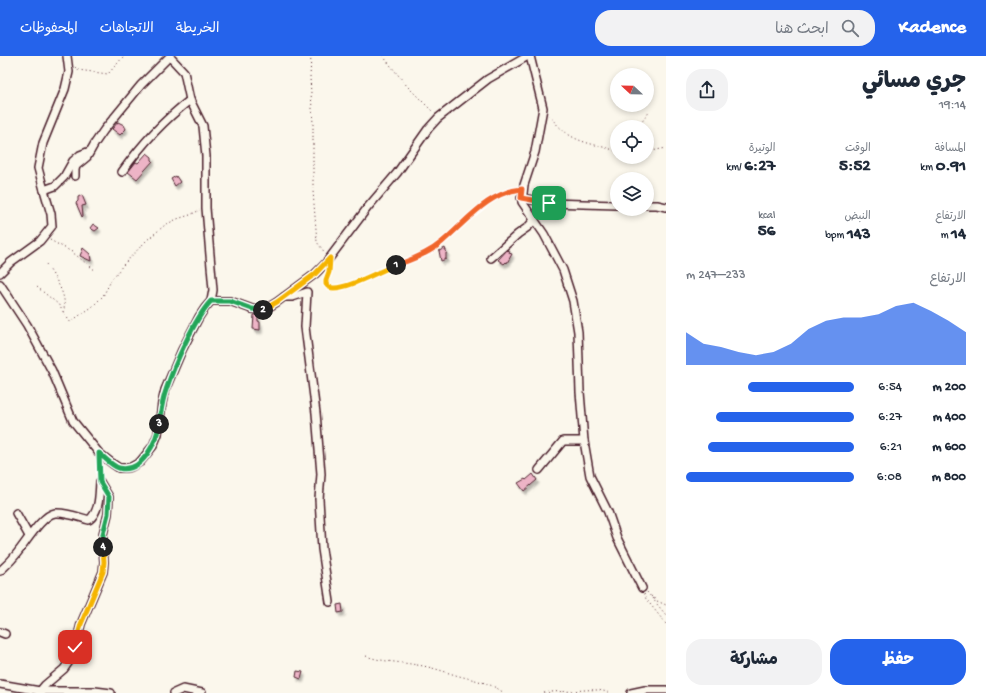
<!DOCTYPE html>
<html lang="ar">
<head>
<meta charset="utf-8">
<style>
	:root { --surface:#fff; --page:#f2f2f3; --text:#1f2937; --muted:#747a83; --accent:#2563eb }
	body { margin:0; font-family:"Gochi Hand","Playpen Sans Arabic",sans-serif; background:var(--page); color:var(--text); direction:rtl; height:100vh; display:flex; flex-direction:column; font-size:15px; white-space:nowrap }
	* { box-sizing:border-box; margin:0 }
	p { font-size:13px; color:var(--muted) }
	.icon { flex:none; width:22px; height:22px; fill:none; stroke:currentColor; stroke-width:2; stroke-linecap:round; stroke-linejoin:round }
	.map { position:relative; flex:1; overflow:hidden; direction:ltr }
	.side { display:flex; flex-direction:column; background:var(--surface); width:320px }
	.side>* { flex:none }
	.needle { width:26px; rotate:292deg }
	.fabs { position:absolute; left:610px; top:12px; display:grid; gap:8px }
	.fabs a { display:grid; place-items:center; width:44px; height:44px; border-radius:50%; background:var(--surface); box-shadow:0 2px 6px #0003; font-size:20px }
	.pin { position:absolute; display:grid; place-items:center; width:34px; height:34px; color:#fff; margin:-17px; border-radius:8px; box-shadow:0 2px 6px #0006 }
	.km { position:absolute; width:20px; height:20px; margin:-10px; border-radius:50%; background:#222; color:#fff; font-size:11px; line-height:20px; text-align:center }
	.round { display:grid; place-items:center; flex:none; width:42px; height:42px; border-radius:16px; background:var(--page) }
	.headline { display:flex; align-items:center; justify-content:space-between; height:68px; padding:0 20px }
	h1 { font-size:22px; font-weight:800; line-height:30px }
	.stats { display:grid; grid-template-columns:repeat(3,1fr); gap:6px; height:68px; padding:4px 20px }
	.stats div { display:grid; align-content:center }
	.stats b { font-size:17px; font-weight:800 }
	.stats small { font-size:11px; font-weight:400 }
	.stats p { font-size:11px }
	.chart { height:112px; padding:8px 20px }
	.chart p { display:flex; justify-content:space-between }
	.chart svg { width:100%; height:72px; margin-top:4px; fill:var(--accent); opacity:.7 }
	.button { display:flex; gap:8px; margin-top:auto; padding:8px 20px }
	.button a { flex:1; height:46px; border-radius:16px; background:var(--accent); color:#fff; font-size:16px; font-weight:800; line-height:46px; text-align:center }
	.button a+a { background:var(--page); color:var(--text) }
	ul { padding:0 20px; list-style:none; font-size:13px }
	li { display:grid; grid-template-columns:64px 48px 1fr; align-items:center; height:30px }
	li i { height:10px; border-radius:5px; background:var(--accent) }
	header { display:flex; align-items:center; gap:24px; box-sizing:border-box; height:56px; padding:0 20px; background:var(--accent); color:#fff }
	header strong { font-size:19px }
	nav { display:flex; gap:22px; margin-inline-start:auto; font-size:14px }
	.search { width:280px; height:36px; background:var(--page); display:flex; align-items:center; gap:10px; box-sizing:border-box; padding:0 14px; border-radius:16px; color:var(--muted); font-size:15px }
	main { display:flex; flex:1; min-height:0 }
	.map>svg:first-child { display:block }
	.building { fill:#edb4c6; stroke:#4a1f2b; filter:url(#shadow) }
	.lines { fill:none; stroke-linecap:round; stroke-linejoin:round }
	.minor-casing { stroke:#4a1f2b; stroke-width:10 }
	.path { stroke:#4a1f2b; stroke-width:1; stroke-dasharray:1 3; stroke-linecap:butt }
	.minor { stroke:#fbf7ec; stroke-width:7 }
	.split-1-casing { stroke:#fff; stroke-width:8 }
	.split-2-casing { stroke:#fff; stroke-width:8 }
	.split-3-casing { stroke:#fff; stroke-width:8 }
	.split-4-casing { stroke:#fff; stroke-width:8 }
	.split-5-casing { stroke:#fff; stroke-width:8 }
	.split-1 { stroke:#f0652b; stroke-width:5 }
	.split-2 { stroke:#f5b400; stroke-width:5 }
	.split-3 { stroke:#22a559; stroke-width:5 }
	.split-4 { stroke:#22a559; stroke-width:5 }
	.split-5 { stroke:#f5b400; stroke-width:5 }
</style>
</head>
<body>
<header>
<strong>Kadence</strong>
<div class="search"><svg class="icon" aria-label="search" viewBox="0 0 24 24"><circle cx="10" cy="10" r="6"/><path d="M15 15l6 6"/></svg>ابحث هنا</div>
<nav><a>الخريطة</a><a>الاتجاهات</a><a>المحفوظات</a></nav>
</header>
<main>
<section class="side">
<div class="headline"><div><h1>جري مسائي</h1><p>19:14</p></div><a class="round"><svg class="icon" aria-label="share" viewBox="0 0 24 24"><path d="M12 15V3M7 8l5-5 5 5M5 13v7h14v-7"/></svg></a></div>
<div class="stats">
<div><p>المسافة</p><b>0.91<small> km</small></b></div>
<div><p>الوقت</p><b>5:52</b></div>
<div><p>الوتيرة</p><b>6:27<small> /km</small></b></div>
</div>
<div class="stats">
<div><p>الارتفاع</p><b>14<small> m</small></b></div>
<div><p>النبض</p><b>143<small> bpm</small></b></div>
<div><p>kcal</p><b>56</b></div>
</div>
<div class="chart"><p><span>الارتفاع</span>233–247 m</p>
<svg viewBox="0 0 160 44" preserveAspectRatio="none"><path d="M0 44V24L10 31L20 33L30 36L40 38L50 36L60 31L70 22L80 17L90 15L100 15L110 13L120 8L130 6L140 11L150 17L160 24V44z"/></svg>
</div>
<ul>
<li><b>200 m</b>6:54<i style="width:63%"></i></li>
<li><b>400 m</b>6:27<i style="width:82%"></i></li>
<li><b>600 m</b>6:21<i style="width:87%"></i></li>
<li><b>800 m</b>6:08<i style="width:100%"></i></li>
</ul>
<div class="button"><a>حفظ</a><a>مشاركة</a></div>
</section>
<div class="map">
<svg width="666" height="637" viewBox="0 0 666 637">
	<defs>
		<filter id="shadow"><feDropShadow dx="2" dy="3.5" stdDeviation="1" flood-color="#0004"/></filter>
	</defs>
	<rect width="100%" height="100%" fill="#fbf7ec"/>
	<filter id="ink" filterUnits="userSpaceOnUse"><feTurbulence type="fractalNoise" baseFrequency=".025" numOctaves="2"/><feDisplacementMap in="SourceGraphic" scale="8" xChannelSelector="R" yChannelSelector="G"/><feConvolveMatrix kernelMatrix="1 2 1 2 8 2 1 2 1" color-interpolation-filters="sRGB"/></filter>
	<g filter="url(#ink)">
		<g class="building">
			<polygon points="118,66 124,69 126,73 120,79 112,73"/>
			<polygon points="147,97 152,101 152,104 153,105 137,123 128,116 136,106 138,107"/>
			<polygon points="176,120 180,126 175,130 171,123"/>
			<polygon points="82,139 86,149 82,150 83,160 82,161 76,147 78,145 78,141"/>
			<polygon points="93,168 99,172 95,175 90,172"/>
			<polygon points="83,192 90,198 91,205 80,200"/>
			<polygon points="445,192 447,197 446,197 446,203 441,205 439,195"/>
			<polygon points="507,194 510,195 509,197 512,198 507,207 506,206 504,208 498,204"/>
			<polygon points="254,259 258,259 258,265 260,266 260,274 253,273"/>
			<polygon points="533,418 537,424 524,435 518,427 525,423 526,424"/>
			<polygon points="342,548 343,556 338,557 337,549"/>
			<polygon points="297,615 303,616 301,623 296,621"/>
		</g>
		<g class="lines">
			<g class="minor-casing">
				<g id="minor">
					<polyline points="67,0 69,16 65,33 43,87 38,112 44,134 55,130 64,121 73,105 80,99 90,95"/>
					<polyline points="530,0 543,52 535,96 524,129 522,146 544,178 563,214 573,245 578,276 580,336 584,385 590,420 608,456 617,482 642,532"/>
					<path d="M122 116C141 89 164 64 190 44"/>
					<polyline points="75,120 75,114 76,110 87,101 95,87 104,74 141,29 170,0"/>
					<polyline points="521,142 549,147 617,149"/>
					<polyline points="647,149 657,149 666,151"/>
					<polyline points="491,202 518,178 528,171 534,164"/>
					<polyline points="0,217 11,206 40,185 52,170 51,158 44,134"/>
					<polyline points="0,228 27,269 52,315 73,365 99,397 113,408 119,412 126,412 131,411 140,406 153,390 158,378 162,347 165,334 182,294 199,261 205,252 211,245 213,234 206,152 206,100 203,70 190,44 184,16 170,1"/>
					<polyline points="284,241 292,241 307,236 305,271 316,357 321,418 319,443 322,493 330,546"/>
					<polyline points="211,245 230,245 252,253 264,254 277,246 315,218 325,208 368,151 397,117 428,73 438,62 488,23 528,0"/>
					<polyline points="539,414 563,385 584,385"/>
					<polyline points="16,457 29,480"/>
					<path d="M0 515C4 511 9 507 13 502 23 492 41 459 55 457 66 456 78 461 89 464 100 455 99 439 100 426"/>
					<polyline points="0,576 5,578"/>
					<polyline points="0,628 40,635 95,635 111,637"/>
					<polyline points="40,635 45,629 64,613 73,600 81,568 103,516 104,506 103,492 103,478 108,458 109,441 100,426"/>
					<polyline points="174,637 183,633 202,637"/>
					<polyline points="631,637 645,634 666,634"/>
				</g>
			</g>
			<g class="path">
				<polyline points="311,0 310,22 313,67 313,135 317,186 325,197"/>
				<polyline points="383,0 407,30 433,56"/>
				<polyline points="75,11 78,14 108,18 124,0"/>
				<path d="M549 59C571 88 585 85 617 95"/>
				<polyline points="638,71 650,55"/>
				<polyline points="647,96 666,92"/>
				<polyline points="50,184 72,196 96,215"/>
				<path d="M46 208C54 221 69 240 63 256"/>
				<path d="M329 214C328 219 323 227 328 231 333 233 341 231 346 230 360 225 374 217 388 212 403 206 420 202 433 193 458 176 473 151 502 139 507 136 511 134 516 134"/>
				<polyline points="37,231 58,248 70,266 92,251 103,240 112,223 123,209 147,184 165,169 177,163 190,159 200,154"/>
				<polyline points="99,418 100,406"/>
				<polyline points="647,536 666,559"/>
				<polyline points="644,538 646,543 666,568"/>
				<polyline points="651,540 657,545 666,549"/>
				<path d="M366 600C382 606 401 606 417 609 432 611 445 616 459 620 475 624 491 627 504 637"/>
				<path d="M544 637C555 635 562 636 572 635 586 634 596 632 610 637"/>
			</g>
			<use href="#minor" class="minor"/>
		</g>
	</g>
	<g class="lines" filter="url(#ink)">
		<g class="split-1-casing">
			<path id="split-1" d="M396 209C412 204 429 197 442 186 467 165 488 136 522 133L521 142 549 147"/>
		</g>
		<g class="split-2-casing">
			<path id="split-2" d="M263 254 277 246 315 218 330 202 329 216 326 224V228C328 231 330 232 334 232 350 232 379 215 396 209"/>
		</g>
		<g class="split-3-casing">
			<path id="split-3" d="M159 368C161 356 162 345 166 334 174 310 194 263 211 245H230L252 253 263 254"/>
		</g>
		<g class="split-4-casing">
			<path id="split-4" d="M103 491V478L108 458 109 441 100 426 99 397C105 402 112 410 119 412 142 418 157 385 159 368"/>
		</g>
		<g class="split-5-casing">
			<polyline id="split-5" points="75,591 81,568 103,516 104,506 103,491"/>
		</g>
		<use href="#split-1" class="split-1"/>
		<use href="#split-2" class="split-2"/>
		<use href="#split-3" class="split-3"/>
		<use href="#split-4" class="split-4"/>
		<use href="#split-5" class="split-5"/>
	</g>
</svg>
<div class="fabs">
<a><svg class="needle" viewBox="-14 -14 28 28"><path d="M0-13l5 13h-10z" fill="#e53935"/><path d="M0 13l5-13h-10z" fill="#747a83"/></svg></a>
<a><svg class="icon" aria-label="locate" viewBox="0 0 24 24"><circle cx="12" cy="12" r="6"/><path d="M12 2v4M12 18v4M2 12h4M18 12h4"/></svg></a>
<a><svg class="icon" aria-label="layers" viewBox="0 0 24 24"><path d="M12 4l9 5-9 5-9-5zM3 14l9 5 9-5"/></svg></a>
</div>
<div class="pin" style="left:549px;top:147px;background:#1e9e55"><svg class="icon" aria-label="arrive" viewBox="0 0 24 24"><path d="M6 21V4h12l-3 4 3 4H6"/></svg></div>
<div class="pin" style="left:75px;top:591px;background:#d93025"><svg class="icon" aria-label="check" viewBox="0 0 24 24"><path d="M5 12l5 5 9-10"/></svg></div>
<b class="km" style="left:396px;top:209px">1</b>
<b class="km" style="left:263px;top:254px">2</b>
<b class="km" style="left:159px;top:368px">3</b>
<b class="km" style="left:103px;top:491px">4</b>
</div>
</main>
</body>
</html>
